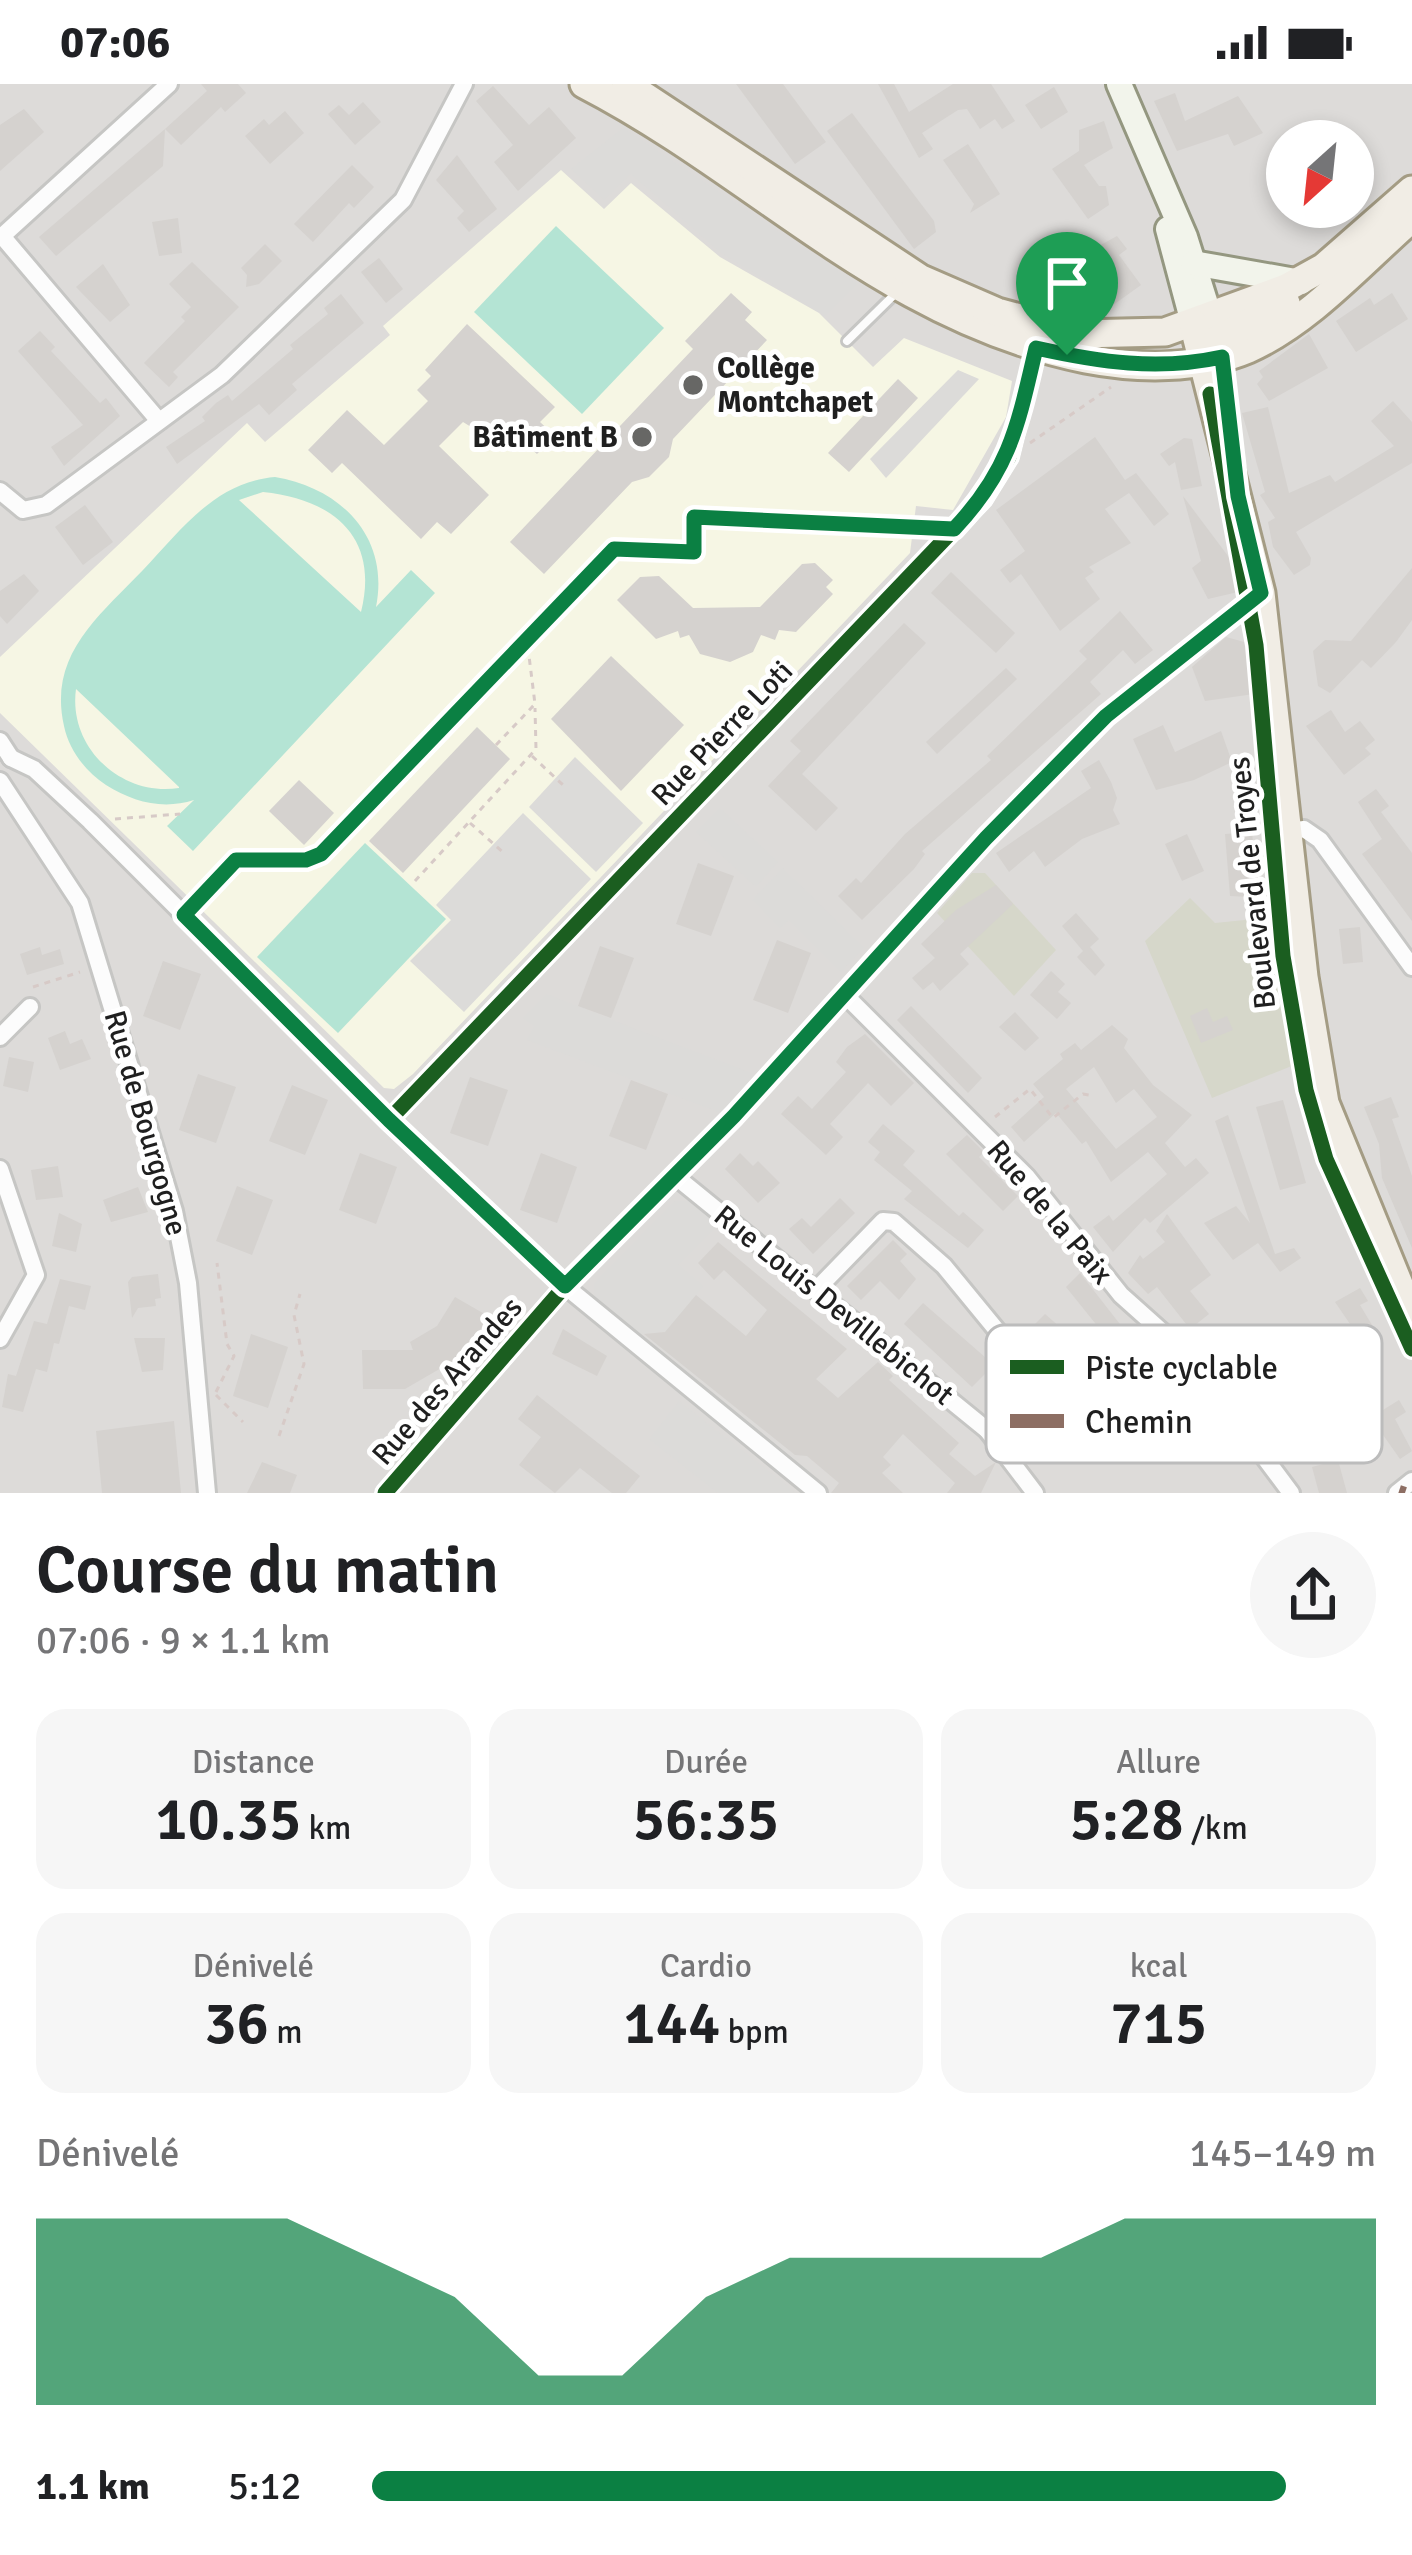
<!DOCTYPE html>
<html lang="fr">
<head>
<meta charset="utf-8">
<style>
	:root { --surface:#fff; --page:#f6f6f6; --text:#202124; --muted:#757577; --accent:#0b8043 }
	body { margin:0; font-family:Signika,sans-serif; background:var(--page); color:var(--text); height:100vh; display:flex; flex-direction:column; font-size:45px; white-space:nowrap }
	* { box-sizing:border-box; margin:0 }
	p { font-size:39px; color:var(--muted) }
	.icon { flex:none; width:66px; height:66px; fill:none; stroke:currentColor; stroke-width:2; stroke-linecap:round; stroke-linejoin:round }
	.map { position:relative; height:1409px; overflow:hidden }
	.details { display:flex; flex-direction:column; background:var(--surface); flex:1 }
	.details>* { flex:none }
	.needle { width:78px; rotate:207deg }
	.buttons { position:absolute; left:1266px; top:36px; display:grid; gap:24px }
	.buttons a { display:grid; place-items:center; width:108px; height:108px; border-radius:50%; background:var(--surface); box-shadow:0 6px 18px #0003; font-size:60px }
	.pin { position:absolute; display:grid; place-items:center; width:102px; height:102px; color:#fff; margin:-123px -51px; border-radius:50% 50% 50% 0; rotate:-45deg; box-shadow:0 0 12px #0007 }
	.pin .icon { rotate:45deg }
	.round { display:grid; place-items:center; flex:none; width:126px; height:126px; border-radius:63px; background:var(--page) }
	.summary { display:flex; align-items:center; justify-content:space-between; height:204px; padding:0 36px }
	h1 { font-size:66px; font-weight:600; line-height:90px }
	.stats { display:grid; grid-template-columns:repeat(3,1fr); gap:18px; height:204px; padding:12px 36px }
	.stats div { display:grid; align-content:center; border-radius:30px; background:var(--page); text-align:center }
	.stats b { font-size:60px; font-weight:600 }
	.stats small { font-size:33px; font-weight:400 }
	.stats p { font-size:33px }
	.chart { height:336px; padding:24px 36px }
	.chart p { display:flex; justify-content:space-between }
	.chart svg { width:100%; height:216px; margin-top:12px; fill:var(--accent); opacity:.7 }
	ul { padding:0 36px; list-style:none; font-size:39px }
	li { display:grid; grid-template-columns:192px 144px 1fr; align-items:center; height:90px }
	li i { height:30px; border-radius:15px; background:var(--accent) }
	.status { display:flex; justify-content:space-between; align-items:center; height:84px; padding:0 60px; background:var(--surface); direction:ltr }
	.status svg { height:33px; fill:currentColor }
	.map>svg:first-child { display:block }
	.residential { fill:#dddbd9; fill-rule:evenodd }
	.education { fill:#f6f6e4 }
	.religious { fill:#dcdbd9 }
	.construction { fill:#d6d7ca }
	.pitch { fill:#b4e4d4; fill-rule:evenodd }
	.building { fill:#d5d2cf; fill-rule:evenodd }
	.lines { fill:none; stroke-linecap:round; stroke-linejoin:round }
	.service-casing { stroke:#c6c6c4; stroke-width:14 }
	.minor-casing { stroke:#c6c6c4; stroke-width:22 }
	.secondary-casing { stroke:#949780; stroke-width:30 }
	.primary-casing { stroke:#a49c84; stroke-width:33 }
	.path { stroke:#d7cac7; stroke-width:3; stroke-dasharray:6 6; stroke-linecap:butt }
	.service { stroke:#fcfcfc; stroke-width:8 }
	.minor { stroke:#fcfcfc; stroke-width:16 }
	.secondary { stroke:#f2f4eb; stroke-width:24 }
	.primary { stroke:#f1ede5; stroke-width:27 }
	.quiet { stroke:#8d6e63; stroke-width:12; stroke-dasharray:24 12; stroke-linecap:butt }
	.cycleway-casing { stroke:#fff; stroke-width:22 }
	.cycleway { stroke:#1b5e20; stroke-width:15 }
	.route-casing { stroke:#fff; stroke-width:24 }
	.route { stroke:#0b8043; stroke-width:15 }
	.poi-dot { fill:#676765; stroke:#fff; stroke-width:4.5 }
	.labels { text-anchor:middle; stroke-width:10; stroke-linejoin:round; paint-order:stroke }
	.poi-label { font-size:30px; font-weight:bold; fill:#1f1f1f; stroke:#fff; text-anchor:start }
	.street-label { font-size:30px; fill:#1f1f1f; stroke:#fff }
	.key { fill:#fff; stroke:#bcbcbc; stroke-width:3 }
	.key-label { font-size:33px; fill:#1f1f1f }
</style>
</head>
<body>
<div class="status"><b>07:06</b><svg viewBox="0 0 49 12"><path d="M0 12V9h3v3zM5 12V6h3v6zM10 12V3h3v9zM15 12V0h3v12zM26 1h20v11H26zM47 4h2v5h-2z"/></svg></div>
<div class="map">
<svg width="1412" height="1409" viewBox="0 0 1412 1409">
	<rect width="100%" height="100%" fill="#eeece8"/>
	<path class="residential" d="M0 0H1412V1409H0ZM1287 57H1353V123H1287Z"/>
	<polygon class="education" points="561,86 604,125 631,99 720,173 819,229 873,283 904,254 1012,297 1006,333 953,426 916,422 910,469 413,990 394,1005 384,1004 0,629 0,573 247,339 265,358 390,251 383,242"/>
	<g class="religious">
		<polygon points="623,44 857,200 825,232 721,169 631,90 604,116 571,85"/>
		<polygon points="958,286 979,295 886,394 870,375"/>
		<polygon points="575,673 643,739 596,788 529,723"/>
		<polygon points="720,724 778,778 756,803 696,748"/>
		<polygon points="523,729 591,795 464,928 410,877 451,836 436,821"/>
		<polygon points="783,784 864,864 841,888 789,836 780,844 752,816"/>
		<polygon points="547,910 633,944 754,990 721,1029 527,956 535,942 523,934"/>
		<polygon points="675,1117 691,1117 718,1140 678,1181 703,1202 665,1248 641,1250 594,1213 594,1200"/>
		<polygon points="679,1317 795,1408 797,1409 718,1409 649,1355"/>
	</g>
	<g class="construction">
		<polygon points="972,789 985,789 1056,866 1014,912 937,829"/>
		<polygon points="1190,814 1215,839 1274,833 1294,981 1212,1014 1145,857"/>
	</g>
	<g class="pitch">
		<polygon points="556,142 664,244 582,330 474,228"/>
		<path d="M275 393C341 404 390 453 376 523L411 486 435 509 193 767 167 742 194 716C163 726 133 718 106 701 85 687 69 666 64 642 48 571 98 533 143 486 182 445 215 398 275 393ZM263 408C332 415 380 452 361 528L239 416ZM76 605 179 703V704C121 713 68 663 76 605Z"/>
		<polygon points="365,759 446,835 338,949 257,873"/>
	</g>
	<g class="building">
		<polygon points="201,0 238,0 246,9 225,28 221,23 181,61 165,45 207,7"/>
		<polygon points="736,0 783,0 826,58 795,80"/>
		<polygon points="878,0 894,0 909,28 953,0 991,0 1015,37 1002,45 995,35 980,45 967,25 958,26 922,49 933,65 919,74"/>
		<polygon points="493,2 529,41 549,23 576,54 518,107 494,78 513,61 476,17"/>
		<polygon points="1054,3 1068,28 1041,45 1025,21"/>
		<polygon points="1175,9 1185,37 1238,12 1263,49 1234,62 1228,50 1177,67 1154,17"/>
		<polygon points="363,18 381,38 355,61 328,30 339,21 349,31"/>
		<polygon points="24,25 44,48 0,87 0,41"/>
		<polygon points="285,27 304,49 270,80 245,52 264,35 269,41"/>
		<polygon points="852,29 934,137 936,148 914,165 827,47"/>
		<polygon points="1104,37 1113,64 1084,81 1099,102 1106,102 1109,121 1088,135 1052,85 1079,67 1079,46"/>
		<polygon points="165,45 163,82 56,172 39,153"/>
		<polygon points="968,60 1000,110 970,129 974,120 943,76"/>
		<polygon points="457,71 497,125 469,148 457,134 464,127 436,96"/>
		<polygon points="352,81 374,103 354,124 349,119 313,158 294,140"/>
		<polygon points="178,134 182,169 159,172 152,138"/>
		<polygon points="1117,152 1127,165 1119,171 1141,201 1102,229 1070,178"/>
		<polygon points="265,160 282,177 259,200 246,203 247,191 241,184"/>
		<polygon points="379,174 403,205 386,219 361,188"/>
		<polygon points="192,178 239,223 173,288 178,293 169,303 144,279 185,237 181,233 191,223 169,200"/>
		<polygon points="103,180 130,221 110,238 76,203"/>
		<polygon points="731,209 752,228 745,236 767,256 673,355 669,373 649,393 632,398 544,490 510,458 693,265 685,257"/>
		<polygon points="1392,209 1408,235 1356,268 1336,237 1370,214 1374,221"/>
		<polygon points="341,210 364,239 292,300 297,306 269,331 259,320 177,380 166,363 205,337 202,333 216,319 228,311 232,317 293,265 290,261 328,230 324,224"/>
		<polygon points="467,240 555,323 540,338 555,352 537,370 522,357 512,368 463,338 439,362 489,411 451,450 437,438 421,455 342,379 332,389 308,366 347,326 384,361 428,317 417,306 431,292 425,286"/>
		<polygon points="40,247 55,263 51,267 100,319 106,314 120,332 64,382 51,363 83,341 18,267"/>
		<polygon points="1309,250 1328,284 1269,317 1257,300 1263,293 1259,287"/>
		<polygon points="898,295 918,314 849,388 828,369"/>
		<polygon points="1393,317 1412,338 1412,379 1296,448 1311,474 1310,481 1294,491 1273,463 1268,438 1275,434 1260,411 1265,408 1242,329 1268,323 1289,409 1330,391 1335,398 1394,362 1371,337"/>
		<polygon points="1095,353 1125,396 1136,389 1169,430 1154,442 1129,409 1105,425 1131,459 1089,483 1094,488 1085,494 1100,515 1060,547 1021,490 1010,499 1000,486 1025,467 996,426"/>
		<polygon points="1184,354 1192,355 1202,402 1181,406 1175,378 1169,382 1160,370"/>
		<polygon points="1183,412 1231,476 1238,508 1208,515 1192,484 1201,477"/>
		<polygon points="85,421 113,458 83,481 55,443"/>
		<polygon points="815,479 833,496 826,503 833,510 796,548 779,546 775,556 761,551 753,568 730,578 700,570 689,551 680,554 678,547 656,555 617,516 640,493 659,492 693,524 760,523 802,480"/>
		<polygon points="1412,484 1412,536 1396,558 1371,584 1362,576 1330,609 1318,602 1313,567 1325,556 1351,557"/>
		<polygon points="951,488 1015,549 996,569 931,509"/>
		<polygon points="24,490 39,507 7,540 0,532 0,507"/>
		<polygon points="1120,527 1153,566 1135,580 1123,566 1090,598 1101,610 922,767 925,770 914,785 862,836 838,812 856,794 861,799 905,750 991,676 987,672 1087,575 1079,567"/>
		<polygon points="904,539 926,559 802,690 838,724 816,747 768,702 801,667 790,657"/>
		<polygon points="1226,553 1248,559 1254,610 1205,617 1192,583"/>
		<polygon points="611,572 684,641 621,707 551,635"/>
		<polygon points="1006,584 1017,595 937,670 926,658"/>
		<polygon points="1331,626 1345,648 1360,637 1375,656 1365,664 1371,670 1344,691 1306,642"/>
		<polygon points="1163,641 1175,668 1221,647 1232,678 1194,696 1156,706 1133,655"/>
		<polygon points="477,643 510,675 403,789 369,757"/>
		<polygon points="1099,676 1111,698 1117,714 1113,726 1120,740 1082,755 1045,783 1034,767 1009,788 996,769 1091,704 1081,687"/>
		<polygon points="299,696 334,729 304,761 269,727"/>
		<polygon points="1376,705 1389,722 1381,728 1412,769 1412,837 1362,770 1382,755 1358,718"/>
		<polygon points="1252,748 1254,769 1247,770 1250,813 1230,812 1225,750"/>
		<polygon points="1187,750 1204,787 1182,797 1165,760"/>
		<polygon points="698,779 734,792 711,852 676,840"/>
		<polygon points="996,801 1013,820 960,870 969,880 940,907 933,898 923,906 912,894 935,874 921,860 956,826"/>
		<polygon points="1076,829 1099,855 1090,863 1105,881 1095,892 1077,873 1083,867 1062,842"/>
		<polygon points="1360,843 1363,878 1343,880 1339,845"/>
		<polygon points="777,856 811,869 788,929 753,916"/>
		<polygon points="600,862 634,874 611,934 578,922"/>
		<polygon points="40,863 42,871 60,865 64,880 27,891 20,870"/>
		<polygon points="163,877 201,890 180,946 143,932"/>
		<polygon points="1051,887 1065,900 1058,908 1071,919 1057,935 1030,911"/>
		<polygon points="911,922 982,994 968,1009 897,936"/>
		<polygon points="1207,924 1213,938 1227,932 1233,946 1201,959 1190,932"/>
		<polygon points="1015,928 1039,954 1025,967 999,943"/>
		<path d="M1112 941 1128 955 1124 964 1153 1001 1192 1031 1165 1059 1185 1083 1196 1074 1209 1089 1150 1139 1145 1134 1113 1168 1093 1143 1109 1131 1113 1137 1167 1090 1148 1068 1111 1098 1086 1057 1082 1060 1056 1029 1024 1058 1011 1043 1044 1013 1033 1000 1063 975 1060 970 1075 959 1081 966ZM1094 983 1116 1019 1134 1005 1157 1033 1116 1065 1066 1005Z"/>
		<polygon points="65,947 70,960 82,955 91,975 60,986 48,954"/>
		<polygon points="865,950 914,999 891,1022 868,999 830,1040 843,1053 826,1071 781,1030 798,1012 812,1025 846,988 836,978 847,963"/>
		<polygon points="9,973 34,978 28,1008 3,1002"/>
		<polygon points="198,990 236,1003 216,1059 179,1046"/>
		<polygon points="470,993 508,1006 488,1062 450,1049"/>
		<polygon points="631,996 668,1010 646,1066 609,1052"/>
		<polygon points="292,1001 328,1016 305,1071 269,1057"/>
		<polygon points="1391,1013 1399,1033 1392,1035 1412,1092 1412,1164 1382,1094 1379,1060 1364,1023"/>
		<polygon points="1283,1016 1306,1099 1280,1106 1256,1023"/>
		<polygon points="1228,1031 1275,1170 1294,1164 1301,1174 1280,1188 1258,1159 1233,1176 1204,1139 1236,1122 1250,1139 1215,1037"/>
		<polygon points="883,1040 915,1067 903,1081 959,1132 963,1128 984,1146 968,1164 904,1115 912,1107 874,1076 880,1068 868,1058"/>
		<polygon points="967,1051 984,1068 979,1073 1018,1112 1003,1127 946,1070"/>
		<polygon points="360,1069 397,1083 376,1140 339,1126"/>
		<polygon points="541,1069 577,1083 557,1139 520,1126"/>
		<polygon points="740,1069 753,1082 758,1077 780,1099 758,1119 725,1085"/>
		<polygon points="58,1082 63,1113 36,1116 31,1086"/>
		<polygon points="237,1102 273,1116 252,1171 216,1157"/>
		<polygon points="138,1103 148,1128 111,1138 103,1116"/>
		<polygon points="840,1114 855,1129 813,1170 789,1145 802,1134 811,1143"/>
		<polygon points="59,1129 82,1140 76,1168 52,1162"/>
		<polygon points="1167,1130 1211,1191 1190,1207 1209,1230 1190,1245 1157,1203 1148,1210 1128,1189 1140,1171 1143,1175 1165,1158 1156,1147"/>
		<polygon points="893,1156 907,1170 900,1177 916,1195 899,1216 880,1197 861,1216 847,1202"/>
		<polygon points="718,1158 847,1265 816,1295 838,1314 878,1278 893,1292 889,1296 959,1359 949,1370 975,1392 996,1378 981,1409 947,1409 955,1399 903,1350 883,1373 891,1381 882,1389 903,1409 831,1409 839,1399 820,1383 807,1372 795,1371 644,1250 665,1248 696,1211 746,1252 767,1226 724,1186 714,1196 698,1179"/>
		<polygon points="1080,1189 1180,1317 1192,1308 1200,1319 1193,1324 1204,1338 1186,1352 1066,1203"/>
		<polygon points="158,1190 161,1214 155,1215 156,1222 138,1224 132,1234 128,1198 132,1193"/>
		<polygon points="60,1195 91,1202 85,1226 69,1222 59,1260 54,1259 47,1288 36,1285 23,1328 2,1323 8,1290 16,1292 34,1237 47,1240"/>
		<polygon points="1360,1204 1368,1217 1360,1221 1375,1246 1361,1256 1335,1218"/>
		<polygon points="455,1213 488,1232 467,1269 405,1305 363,1305 362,1266 413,1266 410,1258 437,1242"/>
		<polygon points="923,1219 994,1281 972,1303 904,1240"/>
		<polygon points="1045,1230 1069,1251 1053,1267 1029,1246"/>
		<polygon points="563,1245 607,1272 597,1292 552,1270"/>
		<polygon points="251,1250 288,1263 268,1324 233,1312"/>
		<polygon points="134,1254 165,1254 163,1286 142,1288"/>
		<polygon points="537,1311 640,1392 626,1409 612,1409 580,1384 555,1409 519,1381 541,1353 518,1335"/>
		<polygon points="1399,1316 1406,1328 1395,1335 1412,1367 1400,1375 1381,1348 1351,1371 1335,1350 1366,1328 1370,1334"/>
		<polygon points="174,1337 181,1409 102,1409 96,1347"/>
		<polygon points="1338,1376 1347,1409 1319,1409 1312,1383"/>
		<polygon points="262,1378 297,1391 290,1409 247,1409"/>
	</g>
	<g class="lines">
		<g class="service-casing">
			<polyline id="service" points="847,257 898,207"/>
		</g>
		<g class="minor-casing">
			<g id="minor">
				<polyline points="2,152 159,337"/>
				<polyline points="0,154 169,0"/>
				<polyline points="0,407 23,426 46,421 222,291 403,116 464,0"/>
				<polyline points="0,657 11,674"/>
				<polyline points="11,674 34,685 90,737 389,1036 565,1202 818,1409"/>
				<polyline points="0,697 80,819 174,1127 188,1199 207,1409"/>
				<polyline points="1290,747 1304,745 1320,756 1412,883"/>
				<polyline points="845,911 1027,1093 1121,1211 1187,1270 1291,1409"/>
				<polyline points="0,953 30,923"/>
				<polyline points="389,1036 983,415 1009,373 1036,264"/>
				<polyline points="0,1085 36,1191 0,1255"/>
				<polyline points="675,1092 987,1346 1035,1409"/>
				<polyline points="818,1204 883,1137 894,1138 944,1182 1031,1288 1031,1302 987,1346"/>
				<polyline points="385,1409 565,1202 734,1032 986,754 1106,632 1261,509"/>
				<polyline points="1397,1409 1412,1397"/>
			</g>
		</g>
		<g class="secondary-casing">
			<g id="secondary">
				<polyline points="1119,0 1185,153 1210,233"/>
				<polyline points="1168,145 1193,239"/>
				<polyline points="1193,179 1301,198"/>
			</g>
		</g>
		<g class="primary-casing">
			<g id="primary">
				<path d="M584 0C758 90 886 235 1086 275 1138 285 1198 286 1248 265 1309 238 1362 178 1412 134"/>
				<polyline points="626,0 921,195 997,228 1079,250 1165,248 1286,204 1324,183 1412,106"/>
				<polyline points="1193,239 1261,509 1304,893 1325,1019 1412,1232"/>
				<polyline points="1204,277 1217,256 1286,219"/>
			</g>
		</g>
		<g class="path">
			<polyline points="1030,359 1111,303"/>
			<polyline points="445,643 453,651"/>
			<polyline points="496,661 535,620 527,556 614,465 694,468 694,433 930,443"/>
			<polyline points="532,672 563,701"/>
			<polyline points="115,735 180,730"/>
			<polyline points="470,739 505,770"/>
			<polyline points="415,797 536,665 535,624"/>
			<polyline points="198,817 236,776 306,776 321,770 527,556"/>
			<polyline points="33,903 80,888"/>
			<polyline points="995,1033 1030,1005 1053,1034 1083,1010 1094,1012"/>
			<polyline points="216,1308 234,1272 227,1260 217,1179"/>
			<polyline points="216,1311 243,1338"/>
			<polyline points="279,1352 304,1280 294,1231 300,1210"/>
		</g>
		<use href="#service" class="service"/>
		<use href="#minor" class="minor"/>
		<use href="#secondary" class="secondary"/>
		<use href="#primary" class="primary"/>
		<polyline class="quiet" points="1399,1407 1405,1409"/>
		<g class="cycleway-casing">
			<g id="cycleway">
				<polyline points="1210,310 1256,561 1283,872 1306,1006 1326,1075 1412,1265"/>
				<polyline points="389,1036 983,415 1009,373 1036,264"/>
				<polyline points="385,1409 565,1202 734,1032 986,754 1106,632 1261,509"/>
			</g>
		</g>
		<use href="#cycleway" class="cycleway"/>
	</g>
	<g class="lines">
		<g class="route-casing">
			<path id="route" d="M1036 264C1099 278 1158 287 1222 273L1238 412 1261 509 1106 632 986 754 734 1032 565 1202 389 1036 184 831 236 776H306L321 770 614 465 694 468V433L954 445C1010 386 1018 341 1036 264Z"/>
		</g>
		<use href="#route" class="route"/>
	</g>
	<g class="poi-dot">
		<circle cx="693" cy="301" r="12"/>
		<circle cx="642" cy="353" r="12"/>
	</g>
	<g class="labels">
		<g class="poi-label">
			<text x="717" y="294">Collège<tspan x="717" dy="34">Montchapet</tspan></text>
			<text x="618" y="363" text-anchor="end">Bâtiment B</text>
		</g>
		<g class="street-label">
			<text transform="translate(722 649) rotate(-46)" y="10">Rue Pierre Loti</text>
			<text transform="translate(1252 799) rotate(-96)" y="10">Boulevard de Troyes</text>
			<text transform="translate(146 1039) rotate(74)" y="10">Rue de Bourgogne</text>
			<text transform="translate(1050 1128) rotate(50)" y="10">Rue de la Paix</text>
			<text transform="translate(834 1221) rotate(39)" y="10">Rue Louis Devillebichot</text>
			<text transform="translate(447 1297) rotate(-49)" y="10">Rue des Arandes</text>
		</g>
	</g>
	<rect x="986" y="1241" width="396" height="138" rx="18" class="key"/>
	<rect x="1010" y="1276" width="54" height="14" fill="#1b5e20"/>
	<rect x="1010" y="1330" width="54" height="14" fill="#8d6e63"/>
	<g class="key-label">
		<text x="1085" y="1295">Piste cyclable</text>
		<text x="1085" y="1349">Chemin</text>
	</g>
</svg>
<div class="buttons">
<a><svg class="needle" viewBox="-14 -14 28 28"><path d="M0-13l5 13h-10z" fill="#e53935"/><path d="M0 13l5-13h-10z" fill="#757577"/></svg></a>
</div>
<div class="pin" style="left:1067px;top:271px;background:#1e9e55"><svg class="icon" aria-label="arrive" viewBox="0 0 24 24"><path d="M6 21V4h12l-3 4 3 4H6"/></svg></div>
</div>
<section class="details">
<div class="summary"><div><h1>Course du matin</h1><p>07:06 · 9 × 1.1 km</p></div><a class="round"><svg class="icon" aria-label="share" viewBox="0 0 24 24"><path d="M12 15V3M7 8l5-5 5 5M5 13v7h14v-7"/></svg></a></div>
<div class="stats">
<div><p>Distance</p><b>10.35<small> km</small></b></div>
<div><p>Durée</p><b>56:35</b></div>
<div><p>Allure</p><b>5:28<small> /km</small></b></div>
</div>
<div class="stats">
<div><p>Dénivelé</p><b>36<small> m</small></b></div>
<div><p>Cardio</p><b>144<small> bpm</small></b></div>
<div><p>kcal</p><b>715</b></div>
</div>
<div class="chart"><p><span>Dénivelé</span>145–149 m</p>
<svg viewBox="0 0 160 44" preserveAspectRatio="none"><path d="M0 44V6L10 6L20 6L30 6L40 14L50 22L60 38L70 38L80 22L90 14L100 14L110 14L120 14L130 6L140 6L150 6L160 6V44z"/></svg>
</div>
<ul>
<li><b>1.1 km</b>5:12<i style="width:91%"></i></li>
</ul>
</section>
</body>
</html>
